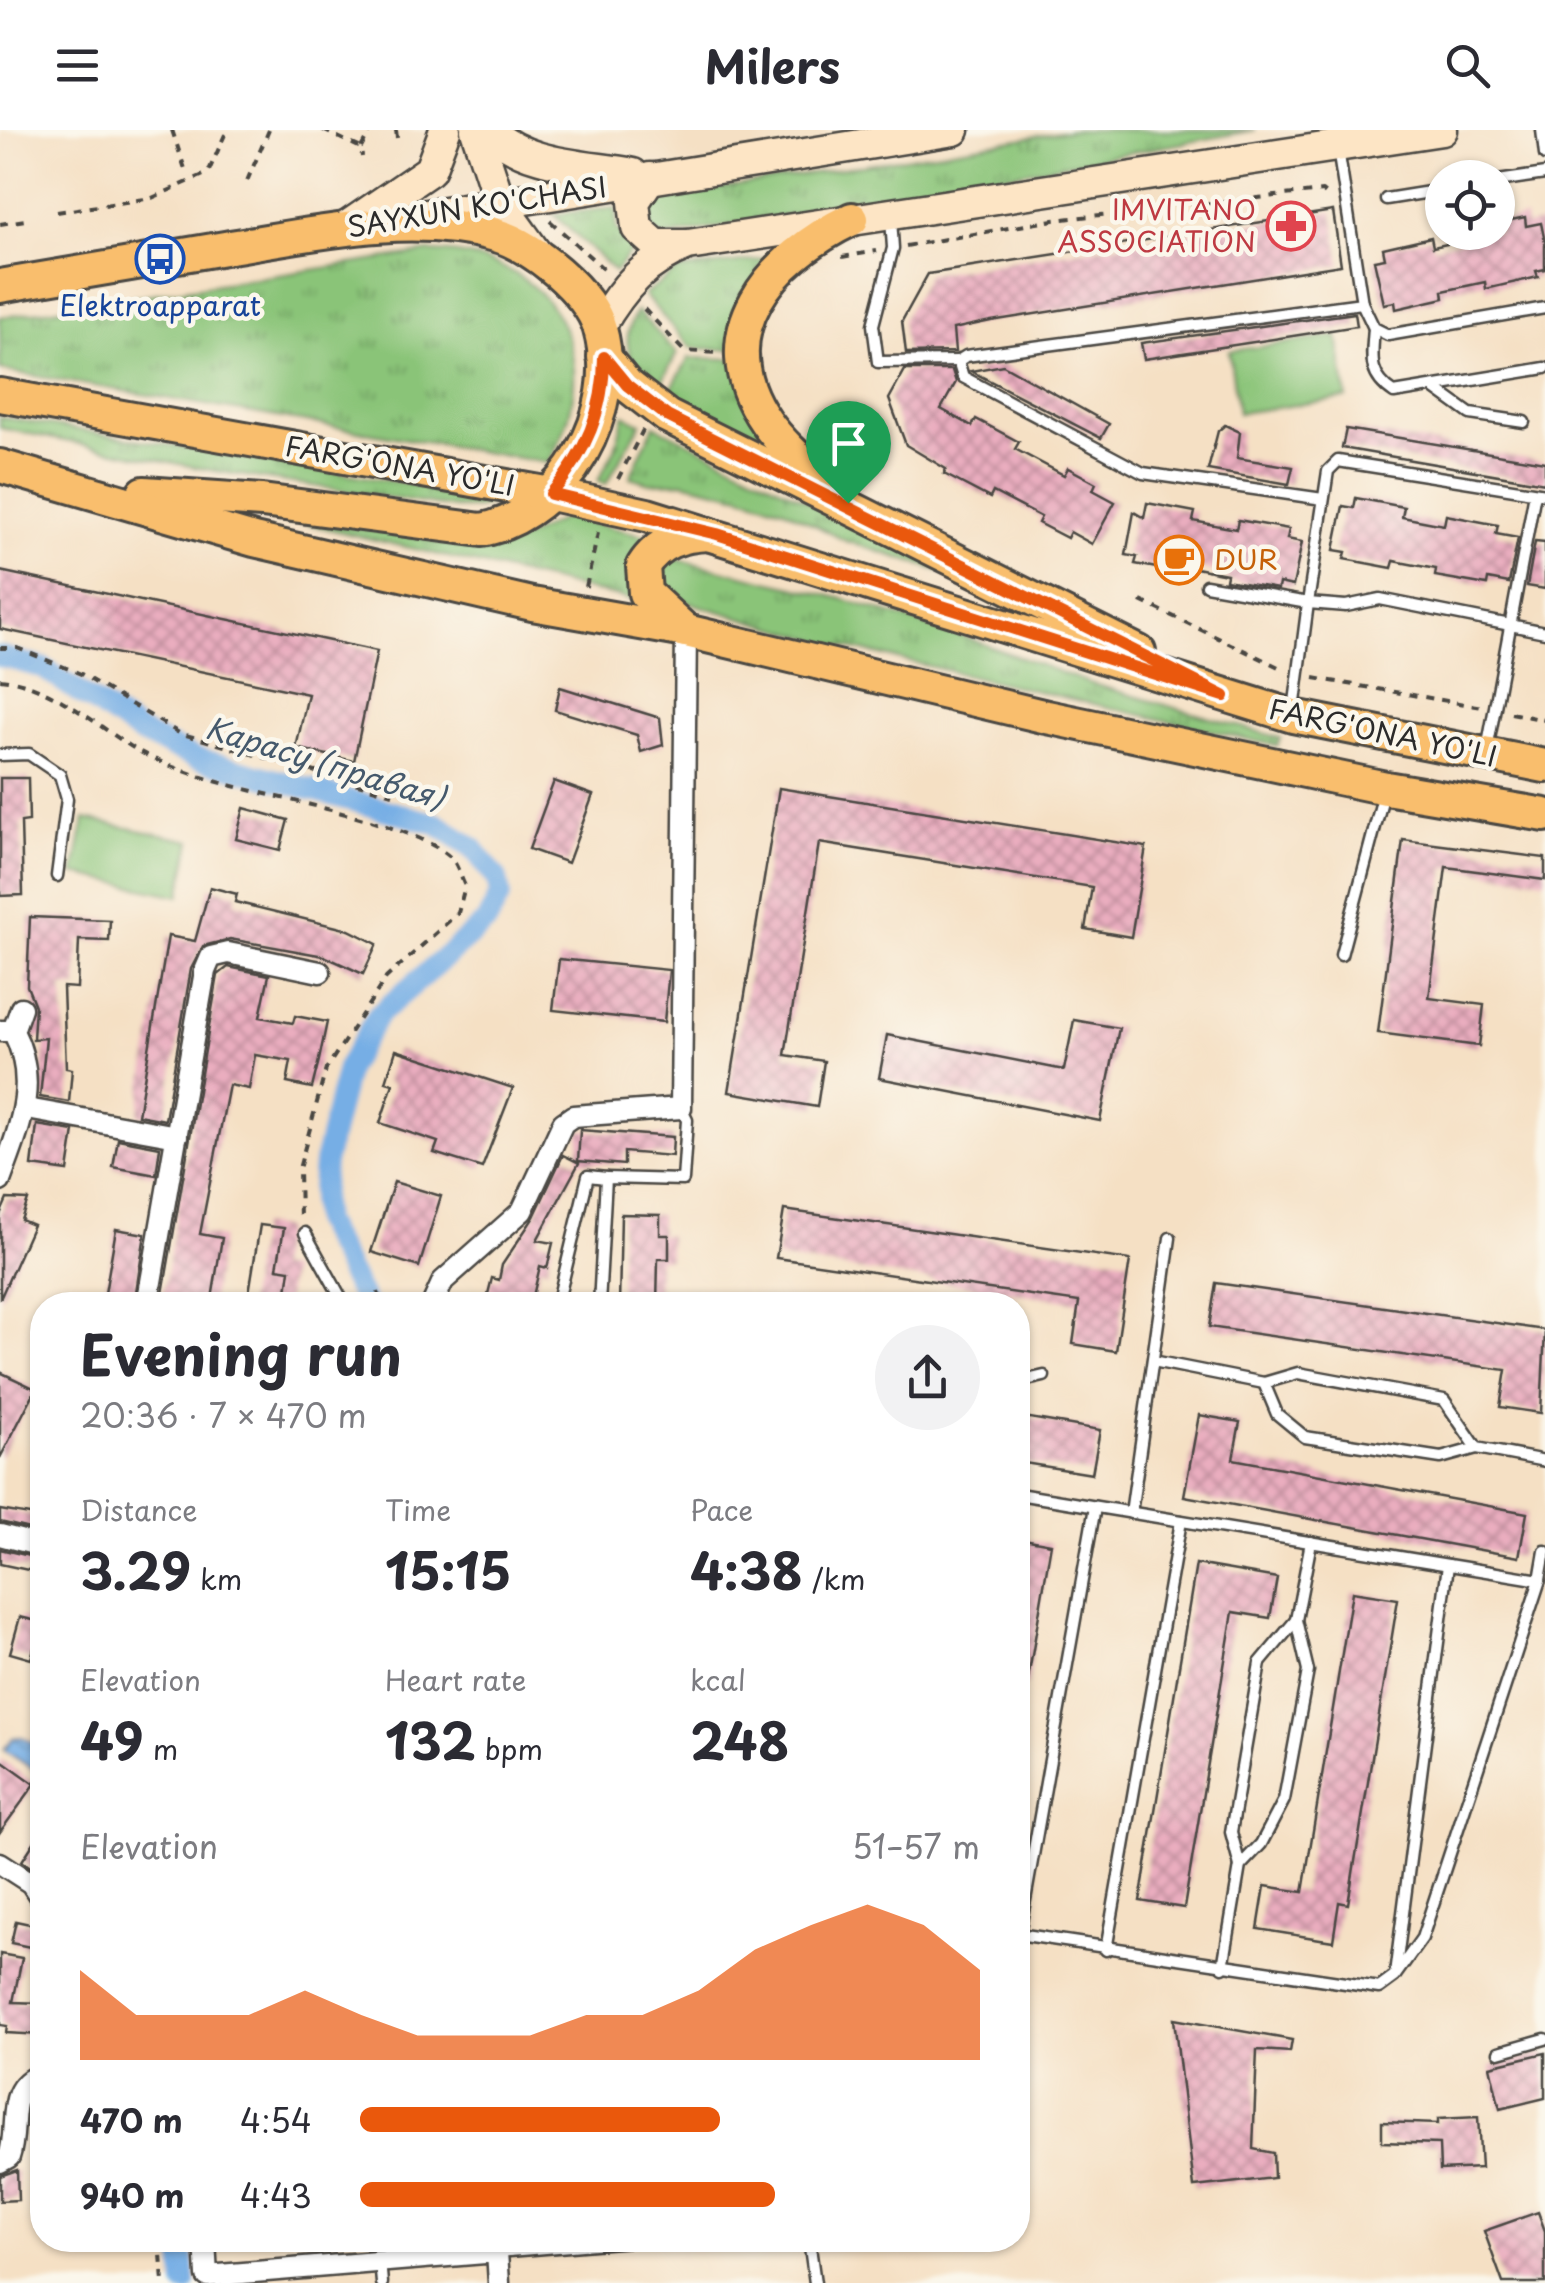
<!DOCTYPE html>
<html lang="en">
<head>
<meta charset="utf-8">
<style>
	:root { --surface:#fff; --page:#f2f2f3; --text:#2b2b33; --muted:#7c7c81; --accent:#ea580c }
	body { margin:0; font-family:"Playpen Sans",sans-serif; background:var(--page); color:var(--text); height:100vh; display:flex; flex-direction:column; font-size:38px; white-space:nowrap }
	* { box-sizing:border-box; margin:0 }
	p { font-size:32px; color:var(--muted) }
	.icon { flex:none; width:55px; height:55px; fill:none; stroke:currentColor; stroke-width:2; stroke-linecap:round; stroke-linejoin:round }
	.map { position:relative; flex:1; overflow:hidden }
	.drawer { position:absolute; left:30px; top:1162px; width:1000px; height:960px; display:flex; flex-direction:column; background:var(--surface); border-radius:40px; box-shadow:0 2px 8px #0004 }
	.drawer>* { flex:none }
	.controls { position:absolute; left:1425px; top:30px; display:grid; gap:20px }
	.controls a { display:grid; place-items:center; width:90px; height:90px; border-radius:50%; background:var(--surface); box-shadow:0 2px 8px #0004; font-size:50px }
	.pin { position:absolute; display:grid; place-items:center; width:85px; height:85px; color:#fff; margin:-102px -42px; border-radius:50% 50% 50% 0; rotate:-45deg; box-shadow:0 0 10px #0007 }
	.pin .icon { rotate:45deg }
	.round { display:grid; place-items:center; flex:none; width:105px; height:105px; border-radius:52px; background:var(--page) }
	.head { display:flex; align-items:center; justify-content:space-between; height:170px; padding:0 50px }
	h1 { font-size:55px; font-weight:700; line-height:75px }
	.stats { display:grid; grid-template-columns:repeat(3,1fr); gap:15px; height:170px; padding:10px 50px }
	.stats div { display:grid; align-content:center }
	.stats b { font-size:50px; font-weight:700 }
	.stats small { font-size:28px; font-weight:400 }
	.stats p { font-size:28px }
	.chart { height:280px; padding:20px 50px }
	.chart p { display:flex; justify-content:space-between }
	.chart svg { width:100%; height:180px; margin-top:10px; fill:var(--accent); opacity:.7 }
	ul { padding:0 50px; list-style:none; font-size:32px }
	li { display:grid; grid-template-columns:160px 120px 1fr; align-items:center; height:75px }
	li i { height:25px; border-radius:12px; background:var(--accent) }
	header { display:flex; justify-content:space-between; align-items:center; height:130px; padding:0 50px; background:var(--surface); font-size:45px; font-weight:700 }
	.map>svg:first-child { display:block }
	.grass { fill:url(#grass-tufts); stroke:#5a7852; stroke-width:2.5 }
	.garden { fill:#8ac478; stroke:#5a7852; stroke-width:2.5 }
	.water { fill:url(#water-waves); stroke:#506c88; stroke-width:2.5 }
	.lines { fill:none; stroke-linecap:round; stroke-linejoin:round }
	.canal { stroke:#76aee5; stroke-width:22 }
	.building { fill:url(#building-cross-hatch) }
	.lane-casing { stroke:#494642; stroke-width:15 }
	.street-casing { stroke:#494642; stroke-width:25 }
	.secondary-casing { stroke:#494642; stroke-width:35 }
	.primary-casing { stroke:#494642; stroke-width:38 }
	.path { stroke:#494642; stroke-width:4; stroke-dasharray:8 8; stroke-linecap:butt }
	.lane { stroke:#fff; stroke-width:10 }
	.street { stroke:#fff; stroke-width:20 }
	.secondary { stroke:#fde5c5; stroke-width:30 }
	.primary { stroke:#f9be6d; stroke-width:32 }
	.route-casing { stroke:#fff; stroke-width:20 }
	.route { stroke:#ea580c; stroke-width:12 }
	.labels { text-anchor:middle; stroke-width:9; stroke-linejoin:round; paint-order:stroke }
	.street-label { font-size:28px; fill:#2b2b2b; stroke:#fbf7ec }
	.health-label { font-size:28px; fill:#be3a42; stroke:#fbf7ec; text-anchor:end }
	.transit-label { font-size:28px; fill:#164399; stroke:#fbf7ec }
	.food-label { font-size:28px; fill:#c56008; stroke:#fbf7ec; text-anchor:start }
	.water-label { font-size:30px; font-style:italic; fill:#45596c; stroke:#fbf7ec }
</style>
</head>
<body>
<header><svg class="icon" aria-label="menu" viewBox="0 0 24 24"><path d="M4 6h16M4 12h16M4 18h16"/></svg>Milers<svg class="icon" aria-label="search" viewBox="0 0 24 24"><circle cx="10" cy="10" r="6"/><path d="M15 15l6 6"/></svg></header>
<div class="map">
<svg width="1545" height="2153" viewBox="0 0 1545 2153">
	<defs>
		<pattern id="grass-tufts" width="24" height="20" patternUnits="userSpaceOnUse" patternTransform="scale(2.5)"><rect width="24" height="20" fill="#8ac478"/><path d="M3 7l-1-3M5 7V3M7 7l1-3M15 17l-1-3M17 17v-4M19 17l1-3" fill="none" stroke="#719f63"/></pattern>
		<pattern id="water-waves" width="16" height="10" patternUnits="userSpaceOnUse" patternTransform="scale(2.5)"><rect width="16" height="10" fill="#76aee5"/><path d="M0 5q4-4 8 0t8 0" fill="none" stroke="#618eba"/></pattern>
		<pattern id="building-cross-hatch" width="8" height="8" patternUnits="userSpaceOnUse" patternTransform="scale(2.5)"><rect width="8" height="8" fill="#eaadbf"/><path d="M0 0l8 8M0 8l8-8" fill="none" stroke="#be8d9b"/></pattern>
	</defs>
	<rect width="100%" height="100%" fill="#fbf7ec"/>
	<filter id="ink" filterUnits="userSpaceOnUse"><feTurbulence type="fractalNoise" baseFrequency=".01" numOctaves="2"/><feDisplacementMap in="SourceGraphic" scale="20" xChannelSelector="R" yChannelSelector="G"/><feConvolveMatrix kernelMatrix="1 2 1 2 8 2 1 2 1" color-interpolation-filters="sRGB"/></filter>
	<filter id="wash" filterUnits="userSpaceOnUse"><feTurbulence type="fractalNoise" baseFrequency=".0048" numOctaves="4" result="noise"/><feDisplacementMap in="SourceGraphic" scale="40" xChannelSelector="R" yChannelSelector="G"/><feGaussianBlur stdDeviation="2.25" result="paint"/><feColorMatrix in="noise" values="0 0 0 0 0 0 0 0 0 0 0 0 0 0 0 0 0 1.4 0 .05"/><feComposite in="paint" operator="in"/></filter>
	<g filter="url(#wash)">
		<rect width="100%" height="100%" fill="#f5e0c4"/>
		<g class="grass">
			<polygon points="1073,0 1255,0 661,108 651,101 647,77 657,69"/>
			<polygon points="616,78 616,98 633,119 615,142 553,84"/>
			<path d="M430 122C553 123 612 228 548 333L0 240V187Z"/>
			<polygon points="773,128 736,220 691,218 644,165 678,140"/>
			<path d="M637 181 677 223 657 261C631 237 617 214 637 181Z"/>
			<polygon points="689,228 737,229 768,317 668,264"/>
			<polygon points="624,285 641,293 606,354 598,351 615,319"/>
			<polygon points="0,287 500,369 479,378 455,378 215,341 0,298"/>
			<polygon points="654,295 965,449 846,411 782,378 749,368 683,352 650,353 630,347"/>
			<path d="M269 385 477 415 524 408 566 387 651 407C634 430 621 443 636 471Z"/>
			<polygon points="671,428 839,468 962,506 1089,553 1280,608 1277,616 832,514 663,465 656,444"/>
		</g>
		<g class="garden">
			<polygon points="1338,206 1347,268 1238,283 1229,221"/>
			<polygon points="85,689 191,711 180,766 74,744"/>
		</g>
		<polygon class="water" points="22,1607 39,1617 41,1627 33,1639 4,1620 13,1608"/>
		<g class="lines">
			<g class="canal">
				<polyline points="0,526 43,538 140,603 196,628 437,694 473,718 497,749 500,765 487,791 378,885 347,938 324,1033 321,1072 323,1092 366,1175"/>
				<polyline points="182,2110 185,2153"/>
			</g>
		</g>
		<g id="blocks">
			<g class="building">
				<polygon points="1333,81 1341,135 991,191 953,199 955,222 906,223 902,191 928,144"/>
				<polygon points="1525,87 1526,96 1541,93 1545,112 1545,139 1536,141 1538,147 1486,159 1485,152 1443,161 1444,168 1396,179 1395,172 1384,174 1374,130 1385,128 1383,118 1431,107 1433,117 1475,108 1474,102 1498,102 1498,93"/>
				<polygon points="1355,183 1357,196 1144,229 1141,213"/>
				<polygon points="1003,235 1109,294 1101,308 971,241"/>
				<polygon points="905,240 952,240 956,252 941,279 972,296 976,289 1019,312 1015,319 1064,345 1068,338 1096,353 1093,360 1115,372 1092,414 1070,402 1067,408 1038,393 1041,387 993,362 990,368 944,344 946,339 906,315 889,269"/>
				<polygon points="1225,295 1240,302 1237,328 1293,337 1289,354 1208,340 1218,301"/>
				<polygon points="1346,299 1545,332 1545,353 1342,318"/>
				<polygon points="1356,368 1404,377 1402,387 1444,395 1446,385 1498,395 1496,404 1518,408 1509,453 1488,449 1487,455 1435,446 1436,439 1394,431 1392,438 1344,429 1346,422 1334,420 1343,376 1354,378"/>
				<polygon points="1147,373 1195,382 1193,391 1236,399 1238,390 1289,399 1287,409 1302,412 1293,456 1279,453 1278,459 1226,450 1227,444 1185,436 1184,443 1135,434 1137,427 1126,425 1134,382 1144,388"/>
				<polygon points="1535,412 1545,413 1545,459 1527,456"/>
				<polygon points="0,441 377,521 354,631 296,618 308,564 0,499"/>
				<polygon points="560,557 660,588 663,615 641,622 637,605 555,580"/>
				<polygon points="0,648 28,648 29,691 21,692 23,765 0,766"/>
				<polygon points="554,651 593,665 568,733 529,719"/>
				<polygon points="779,658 1146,717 1131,807 1085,799 1092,757 819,713 785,925 824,931 817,977 729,962"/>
				<polygon points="244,678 288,690 280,720 236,709"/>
				<polygon points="1403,710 1545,728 1545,750 1446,737 1429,868 1484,875 1479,916 1378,903"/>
				<polygon points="210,757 237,764 235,772 349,800 377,814 363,844 324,826 230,809 203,816 191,839 165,990 138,985 168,806 195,811"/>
				<polygon points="30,787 110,790 109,811 79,810 77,858 63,857 66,938 72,939 69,972 40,967 46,908 33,909 35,876 27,856"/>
				<polygon points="559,829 669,840 664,892 553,880"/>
				<polygon points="228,837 269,845 260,887 293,893 295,886 327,892 319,930 312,958 287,953 291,931 255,925 249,959 229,955 200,1104 222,1108 211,1175 161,1175 218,845"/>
				<polygon points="1074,890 1119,898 1100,991 879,948 887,905 1064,940"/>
				<polygon points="396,920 513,958 482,1038 434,1023 438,1012 380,993 393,954 386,952"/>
				<polygon points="37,995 74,1001 68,1041 32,1036"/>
				<polygon points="580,1000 673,1007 672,1026 624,1022 624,1035 578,1031"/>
				<polygon points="118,1009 160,1017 156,1045 113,1037"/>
				<polygon points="563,1025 579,1033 537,1110 553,1113 547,1138 540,1136 531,1175 486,1172 492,1148 499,1150 502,1135 534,1087"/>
				<polygon points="394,1052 441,1066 419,1137 371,1122"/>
				<polygon points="7,1069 28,1070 21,1090 33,1095 0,1169 0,1085"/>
				<polygon points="784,1080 1130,1130 1116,1221 1073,1214 1079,1172 776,1128"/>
				<polygon points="621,1084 660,1085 660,1105 669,1105 669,1129 658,1129 657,1175 619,1175"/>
				<polygon points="260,1095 284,1098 277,1138 290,1140 285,1175 247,1175"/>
				<polygon points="116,1099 145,1104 134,1175 103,1175"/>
				<polygon points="1216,1153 1545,1200 1541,1283 1500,1277 1506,1240 1209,1197"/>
				<polygon points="0,1242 36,1259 0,1328"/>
				<polygon points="1199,1285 1240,1292 1233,1329 1527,1383 1519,1427 1184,1366"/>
				<polygon points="1018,1286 1100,1300 1092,1344 1018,1332"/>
				<polygon points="0,1380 42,1387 42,1402 0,1392"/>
				<polygon points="1018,1408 1051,1414 1027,1555 1018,1554"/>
				<polygon points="0,1419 42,1429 42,1443 0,1434"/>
				<polygon points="1196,1434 1277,1448 1270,1488 1233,1482 1184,1778 1140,1771"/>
				<polygon points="1352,1462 1398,1469 1348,1774 1339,1772 1333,1811 1258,1799 1265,1756 1303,1762"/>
				<polygon points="20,1487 41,1492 31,1529 10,1523"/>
				<polygon points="0,1629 35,1654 0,1702"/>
				<polygon points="42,1700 42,1745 22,1731"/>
				<polygon points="16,1791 39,1796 35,1818 11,1813"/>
				<polygon points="0,1824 22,1828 13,1872 42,1873 42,1905 6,1903 7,1896 0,1895"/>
				<polygon points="1174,1889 1292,1910 1290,1922 1257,1920 1253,2019 1273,2023 1274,2048 1194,2057"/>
				<polygon points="1545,1923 1545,1968 1500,1979 1490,1936"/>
				<polygon points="1478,1987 1481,2038 1440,2040 1439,2014 1382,2012 1382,1992 1438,1994 1438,1989"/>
				<polygon points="17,2040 18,2070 0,2071 0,2046"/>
				<polygon points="1538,2082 1545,2101 1545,2153 1503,2153 1484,2101"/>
			</g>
		</g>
	</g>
	<g filter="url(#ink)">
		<use href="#blocks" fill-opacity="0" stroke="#494642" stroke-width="2.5"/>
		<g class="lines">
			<g class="lane-casing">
				<g id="lane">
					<polyline points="1542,0 1545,25"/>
					<polyline points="1338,19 1362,173 1374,198 1388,205 1545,178"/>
					<polyline points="1498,51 1545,44"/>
					<polyline points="1386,69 1442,60"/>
					<polyline points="891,89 893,118 873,195 878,232 958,231"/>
					<path d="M1374 198C1372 227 1367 245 1394 263L1545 238"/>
					<polyline points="1434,258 1470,284 1524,292"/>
					<polyline points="1545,364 1338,331 1328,341 1308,473 1346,476 1380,469 1545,502"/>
					<polyline points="1323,369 1143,343 963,247 958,231 966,226 1362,173"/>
					<polyline points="1206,455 1308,473 1294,580"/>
					<polyline points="1487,620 1535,363"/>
					<polyline points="0,625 29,624 60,645 67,669 57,746"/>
					<polyline points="1341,825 1384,663"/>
					<polyline points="305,1103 345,1175"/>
					<polyline points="843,1174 844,1175"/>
					<polyline points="557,1175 588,1046 606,1048"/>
					<polyline points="599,1175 606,1048 683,1050 687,990 681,978"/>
					<polyline points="1153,1231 1264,1253 1298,1243 1444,1270 1477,1318 1545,1331"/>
					<polyline points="1018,1252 1044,1246"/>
					<polyline points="1264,1253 1277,1284 1305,1307 1441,1328 1477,1318"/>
					<polyline points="1018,1364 1540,1450 1545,1421"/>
					<polyline points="1131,1383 1170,1108"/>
					<polyline points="1240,1736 1231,1702 1260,1533 1296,1490"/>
					<polyline points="1018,1804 1379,1858 1394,1847 1422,1808 1540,1450"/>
					<polyline points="1019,1804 1095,1377"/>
					<polyline points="1106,1820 1181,1391"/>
					<polyline points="1223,1837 1240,1736 1261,1714 1284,1670 1308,1541 1296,1490 1311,1412"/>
					<polyline points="1395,1845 1448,1435"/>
					<polyline points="1499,1922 1545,1909"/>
					<polyline points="809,2110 815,2153"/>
					<polyline points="497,2122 643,2110"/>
					<polyline points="380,2131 382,2153"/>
				</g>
			</g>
			<g class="street-casing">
				<g id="street">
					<path d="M0 901H13C40 953 19 999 0 1051"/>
					<polyline points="13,901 21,878"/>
					<polyline points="27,979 177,1006"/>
					<polyline points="147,1175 205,841 211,827 228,823 320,842"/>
					<polyline points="432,1175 443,1151 522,1081 563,993 573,986 681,978 686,501"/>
					<polyline points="0,1405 42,1416"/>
					<polyline points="0,1733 31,1753 42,1770"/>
					<path d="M0 2032 9 2027C20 1995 3 1957 42 1944"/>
					<polyline points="205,2110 207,2146 497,2122 499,2153"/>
				</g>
			</g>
			<g class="secondary-casing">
				<g id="secondary">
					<polyline points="476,0 500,73 536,123"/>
					<path d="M489 0C525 36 585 35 633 44"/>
					<polyline points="650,48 634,72 637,98 656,115 685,115"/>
					<polyline points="414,87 954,0"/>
					<polyline points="345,98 430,40 445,0"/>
					<path d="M600 196C623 157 645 131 688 115L1442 0"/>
				</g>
			</g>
			<g class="primary-casing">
				<g id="primary">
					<path d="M0 156C75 143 150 131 225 118 312 104 409 81 496 105 532 115 590 162 600 199 623 281 566 383 482 400L262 371 144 363"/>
					<polyline points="604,227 627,255 667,286 1139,522"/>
					<polyline points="0,265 551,364 647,385 1293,586 1545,636"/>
					<polyline points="0,336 254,410 532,474 686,501 1047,587 1386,658 1545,685"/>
					<path d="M826 353C805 334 782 315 766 292 704 203 772 127 852 89"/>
					<path d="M686 501 645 463 643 436C658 412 681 405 709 404"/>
				</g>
			</g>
			<g class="path">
				<polyline points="172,0 186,42"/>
				<polyline points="323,0 361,18 362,27"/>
				<polyline points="396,0 397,8"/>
				<polyline points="361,18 371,0"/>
				<polyline points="247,51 269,0"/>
				<polyline points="57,82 152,68 208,43 227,0"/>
				<polyline points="550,91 606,141"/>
				<polyline points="0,94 31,89"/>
				<polyline points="906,116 1054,90 1322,61 1330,68"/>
				<polyline points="842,127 877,121"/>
				<polyline points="644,179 684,221 716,223"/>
				<polyline points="618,349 643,300"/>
				<polyline points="586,457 598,403"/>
				<polyline points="1141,471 1285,540"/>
				<polyline points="0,518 17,518 81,544 179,603 393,664"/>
				<polyline points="1314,548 1482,577"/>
				<path d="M0 549C51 554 93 593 135 619 155 631 183 641 205 648 260 666 417 692 452 729 458 736 461 748 465 756L458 783 386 848 326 939 299 1039 300 1090"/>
				<polyline points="1511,583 1545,590"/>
				<polyline points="378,1162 382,1175"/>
				<polyline points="160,2110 163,2153"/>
			</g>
			<use href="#lane" class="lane"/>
			<use href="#street" class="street"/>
			<use href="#secondary" class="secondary"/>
			<use href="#primary" class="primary"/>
		</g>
	</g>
	<g class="lines" filter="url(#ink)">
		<g class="route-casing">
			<path id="route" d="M604 227 627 255 667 286 1224 566 717 404 551 364C586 323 604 280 604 227Z"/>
		</g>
		<use href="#route" class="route"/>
	</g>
	<defs>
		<g id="pharmacy-ring" transform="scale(2.5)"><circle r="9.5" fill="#fbf7ec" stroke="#e0444e" stroke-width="1.5"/><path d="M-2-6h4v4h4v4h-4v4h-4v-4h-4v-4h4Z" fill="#e0444e"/></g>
		<g id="bus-ring" transform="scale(2.5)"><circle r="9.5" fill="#fbf7ec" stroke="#1a4fb4" stroke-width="1.5"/><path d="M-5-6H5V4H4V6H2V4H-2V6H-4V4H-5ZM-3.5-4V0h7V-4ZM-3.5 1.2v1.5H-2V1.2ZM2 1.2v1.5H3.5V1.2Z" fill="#1a4fb4"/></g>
		<g id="cafe-ring" transform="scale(2.5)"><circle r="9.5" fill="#fbf7ec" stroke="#e8710a" stroke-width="1.5"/><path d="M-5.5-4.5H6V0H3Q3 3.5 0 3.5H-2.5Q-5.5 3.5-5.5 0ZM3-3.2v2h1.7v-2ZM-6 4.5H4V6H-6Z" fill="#e8710a"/></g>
	</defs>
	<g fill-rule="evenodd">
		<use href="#pharmacy-ring" x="1291" y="96"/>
		<use href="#bus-ring" x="160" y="129"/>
		<use href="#cafe-ring" x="1179" y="430"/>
	</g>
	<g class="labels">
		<g class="street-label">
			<text transform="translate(477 77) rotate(-9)" y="10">SAYXUN KO'CHASI</text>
			<text transform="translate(400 336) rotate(10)" y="10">FARG'ONA YO'LI</text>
			<text transform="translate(1383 603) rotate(12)" y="10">FARG'ONA YO'LI</text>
		</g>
		<g class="health-label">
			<text x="1256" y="90">IMVITANO<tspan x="1256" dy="32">ASSOCIATION</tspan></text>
		</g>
		<g class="transit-label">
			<text x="160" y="186">Elektroapparat</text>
		</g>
		<g class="food-label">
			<text x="1214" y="440">DUR</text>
		</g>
		<g class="water-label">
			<text transform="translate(325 634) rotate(17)" y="10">Карасу (правая)</text>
		</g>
	</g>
</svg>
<div class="controls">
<a><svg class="icon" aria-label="locate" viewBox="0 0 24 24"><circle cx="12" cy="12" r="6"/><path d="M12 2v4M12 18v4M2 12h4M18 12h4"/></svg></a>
</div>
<div class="pin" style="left:848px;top:373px;background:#1e9e55"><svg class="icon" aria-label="arrive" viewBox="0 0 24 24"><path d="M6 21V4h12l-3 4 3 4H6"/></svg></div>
<section class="drawer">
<div class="head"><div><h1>Evening run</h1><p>20:36 · 7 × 470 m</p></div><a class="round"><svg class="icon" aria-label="share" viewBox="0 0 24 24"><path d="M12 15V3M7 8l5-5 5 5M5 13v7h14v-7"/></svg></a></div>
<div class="stats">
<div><p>Distance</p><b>3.29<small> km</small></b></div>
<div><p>Time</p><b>15:15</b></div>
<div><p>Pace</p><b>4:38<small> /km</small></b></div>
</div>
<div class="stats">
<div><p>Elevation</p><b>49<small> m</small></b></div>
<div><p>Heart rate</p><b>132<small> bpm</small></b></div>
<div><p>kcal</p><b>248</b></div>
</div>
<div class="chart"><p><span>Elevation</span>51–57 m</p>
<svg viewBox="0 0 160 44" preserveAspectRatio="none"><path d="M0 44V22L10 33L20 33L30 33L40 27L50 33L60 38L70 38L80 38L90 33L100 33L110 27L120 17L130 11L140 6L150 11L160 22V44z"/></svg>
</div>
<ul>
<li><b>470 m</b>4:54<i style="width:58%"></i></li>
<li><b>940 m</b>4:43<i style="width:67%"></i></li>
</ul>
</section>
</div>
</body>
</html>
